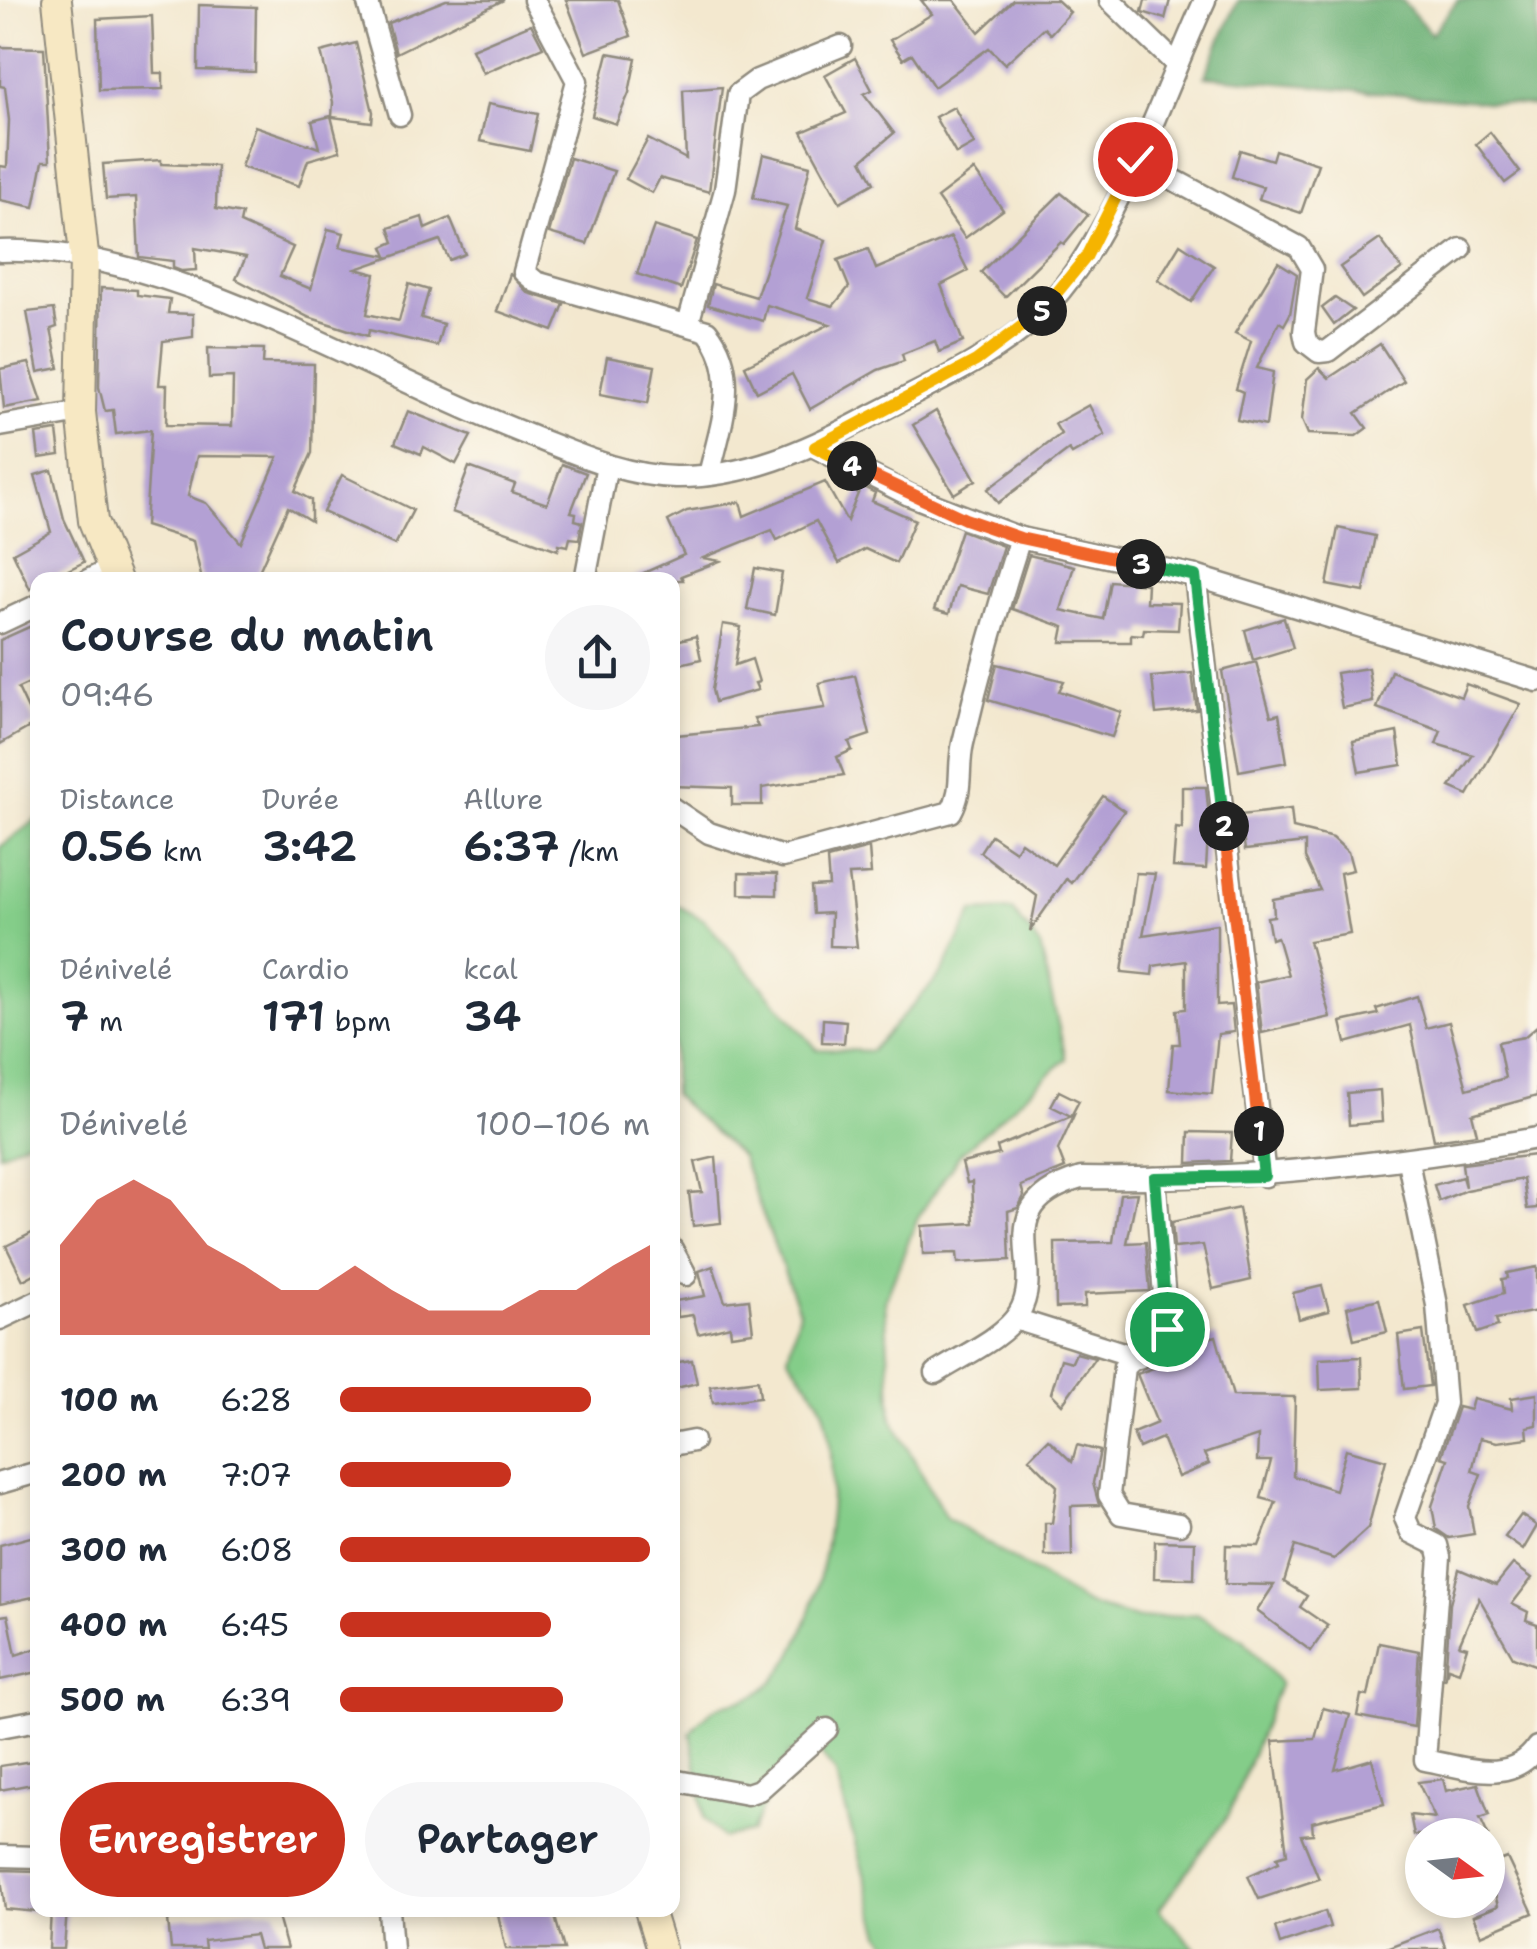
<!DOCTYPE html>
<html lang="fr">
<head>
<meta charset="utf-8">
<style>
	:root { --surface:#fff; --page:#f6f6f7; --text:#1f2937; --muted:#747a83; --accent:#c8321e }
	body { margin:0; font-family:"Shantell Sans",sans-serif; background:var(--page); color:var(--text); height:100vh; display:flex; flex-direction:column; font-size:38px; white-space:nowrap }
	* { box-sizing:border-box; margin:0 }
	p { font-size:32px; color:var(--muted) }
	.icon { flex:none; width:55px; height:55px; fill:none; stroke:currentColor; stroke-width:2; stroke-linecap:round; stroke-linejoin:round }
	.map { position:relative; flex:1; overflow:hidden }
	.panel { position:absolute; left:30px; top:572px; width:650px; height:1345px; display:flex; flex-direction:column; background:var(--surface); border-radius:20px; box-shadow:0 5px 15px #0003 }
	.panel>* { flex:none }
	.needle { width:65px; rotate:105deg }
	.buttons { position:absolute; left:1405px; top:1818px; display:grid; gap:20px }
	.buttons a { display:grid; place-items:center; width:100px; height:100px; border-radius:50%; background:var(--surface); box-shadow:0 5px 15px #0003; font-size:50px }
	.pin { position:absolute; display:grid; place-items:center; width:85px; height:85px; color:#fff; margin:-42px; border:5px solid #fff; border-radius:50%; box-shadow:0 2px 10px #0007 }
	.km { position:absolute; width:50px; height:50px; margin:-25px; border-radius:50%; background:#222; color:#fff; font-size:28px; line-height:50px; text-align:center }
	.round { display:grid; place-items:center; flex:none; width:105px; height:105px; border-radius:52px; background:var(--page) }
	.summary { display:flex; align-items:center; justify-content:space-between; height:170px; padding:0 30px }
	h1 { font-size:45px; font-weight:600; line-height:75px }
	.figures { display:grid; grid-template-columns:repeat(3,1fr); gap:15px; height:170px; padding:10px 30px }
	.figures div { display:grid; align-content:center }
	.figures b { font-size:42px; font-weight:600 }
	.figures small { font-size:28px; font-weight:400 }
	.figures p { font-size:28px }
	.chart { height:280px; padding:20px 30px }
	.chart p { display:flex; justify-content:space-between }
	.chart svg { width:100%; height:180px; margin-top:10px; fill:var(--accent); opacity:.7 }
	.primary-button { display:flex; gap:20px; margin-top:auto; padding:20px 30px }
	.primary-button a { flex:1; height:115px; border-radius:60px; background:var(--accent); color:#fff; font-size:40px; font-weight:600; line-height:115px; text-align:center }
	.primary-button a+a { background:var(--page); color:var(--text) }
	ul { padding:0 30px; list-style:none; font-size:32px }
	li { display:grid; grid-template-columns:160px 120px 1fr; align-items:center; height:75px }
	li i { height:25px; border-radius:12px; background:var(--accent) }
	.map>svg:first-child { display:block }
	.green { fill:#84cd89; stroke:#587c5a; stroke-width:2.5 }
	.forest { fill:#6bb075; stroke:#4b6e50; stroke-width:2.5 }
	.building { fill:#b3a0d4; fill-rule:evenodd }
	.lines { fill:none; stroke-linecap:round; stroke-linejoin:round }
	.street-casing { stroke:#8f8a7d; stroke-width:25 }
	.secondary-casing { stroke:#8f8a7d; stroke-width:32 }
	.street { stroke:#fff; stroke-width:20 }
	.secondary { stroke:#f7e8c3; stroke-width:28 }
	.split-1-casing { stroke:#fff; stroke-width:20 }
	.split-2-casing { stroke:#fff; stroke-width:20 }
	.split-3-casing { stroke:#fff; stroke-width:20 }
	.split-4-casing { stroke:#fff; stroke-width:20 }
	.split-5-casing { stroke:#fff; stroke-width:20 }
	.split-6-casing { stroke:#fff; stroke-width:20 }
	.split-1 { stroke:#22a559; stroke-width:12 }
	.split-2 { stroke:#f0652b; stroke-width:12 }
	.split-3 { stroke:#22a559; stroke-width:12 }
	.split-4 { stroke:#f0652b; stroke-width:12 }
	.split-5 { stroke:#f5b400; stroke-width:12 }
	.split-6 { stroke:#f5b400; stroke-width:12 }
</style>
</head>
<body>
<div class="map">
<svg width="1537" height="1949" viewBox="0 0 1537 1949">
	<rect width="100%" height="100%" fill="#fbf7ec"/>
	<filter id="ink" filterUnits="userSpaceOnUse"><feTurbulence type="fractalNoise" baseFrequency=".01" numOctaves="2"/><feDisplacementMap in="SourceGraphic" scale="20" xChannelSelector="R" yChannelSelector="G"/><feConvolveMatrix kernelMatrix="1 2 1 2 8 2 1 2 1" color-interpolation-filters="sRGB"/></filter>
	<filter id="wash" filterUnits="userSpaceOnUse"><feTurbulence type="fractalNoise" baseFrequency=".0048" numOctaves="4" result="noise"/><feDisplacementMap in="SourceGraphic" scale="40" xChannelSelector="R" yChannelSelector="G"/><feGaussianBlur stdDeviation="2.25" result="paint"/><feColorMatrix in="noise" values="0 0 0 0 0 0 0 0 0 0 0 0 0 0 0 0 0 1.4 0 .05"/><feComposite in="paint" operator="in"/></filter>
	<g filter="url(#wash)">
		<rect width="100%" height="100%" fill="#f3e8cf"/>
		<g class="green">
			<polygon points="37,819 37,1135 0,1154 0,847"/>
			<path d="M673 903 704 920 817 1049 871 1051 942 973 973 912 1012 910 1040 945 1066 1059 960 1154 918 1217 885 1301 892 1419 946 1518 1088 1605 1139 1619 1196 1614 1244 1640 1280 1683 1229 1814 1159 1910 1196 1949H893L881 1934 835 1772 816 1748 789 1753 751 1832 723 1838 704 1818 691 1733C718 1690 738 1712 767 1687 822 1640 846 1474 823 1408 816 1390 799 1373 788 1357L799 1311 741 1156 673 1095Z"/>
		</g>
		<polygon class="forest" points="1238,0 1402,0 1431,34 1458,0 1537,0 1537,107 1205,76"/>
		<g id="blocks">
			<g class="building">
				<polygon points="446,0 504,0 396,53 388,23"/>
				<polygon points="566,0 618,0 631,36 586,53"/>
				<polygon points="921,0 954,0 979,32 1013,0 1057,0 1070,12 1050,34 1044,28 1005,64 989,48 934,87 912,54 903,59 890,40 932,14"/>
				<polygon points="1145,0 1170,0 1165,19 1142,12"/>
				<polygon points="199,5 256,7 255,72 198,70"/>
				<polygon points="152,16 154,73 163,73 163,89 99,90 97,19"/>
				<polygon points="531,24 543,47 483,73 472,49"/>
				<polygon points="356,43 373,112 372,122 332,117 333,102 321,52"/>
				<polygon points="0,47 44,48 50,161 43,161 34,207 0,200 0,166 7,167 9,120 5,87 0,86"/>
				<polygon points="608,53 636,58 629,93 616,124 592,116"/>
				<polygon points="855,58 872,90 864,94 894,133 862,160 874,183 840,202 802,132 846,113 825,75"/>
				<polygon points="722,87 709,192 660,178 652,193 626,179 648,139 686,159 683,90"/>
				<polygon points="488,104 538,114 530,151 480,141"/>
				<polygon points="954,107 974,144 956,154 935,117"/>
				<polygon points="331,116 340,151 308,160 299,186 241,167 255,126 319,148 312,121"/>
				<polygon points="1490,132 1520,172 1505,183 1476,144"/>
				<polygon points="1240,150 1272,160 1275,150 1318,164 1301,213 1259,199 1263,187 1232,177"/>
				<polygon points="763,154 810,166 795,229 826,240 807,298 833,306 849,287 838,260 868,249 876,269 951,237 968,271 941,285 963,342 939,352 935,341 902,354 904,361 878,370 810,409 792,374 757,392 745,366 830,324 767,305 763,321 708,305 713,284 756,297 787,206 753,198"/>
				<polygon points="570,158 614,171 587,244 549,233"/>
				<polygon points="161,160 161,164 217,166 216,209 242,214 240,223 293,247 280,276 311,289 328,229 344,233 340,247 387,256 383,247 394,242 389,228 422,217 425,229 450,218 465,254 449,260 440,240 356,269 375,274 367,314 399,321 409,284 429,290 421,318 443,324 437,346 369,330 368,336 308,317 236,279 246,257 195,248 196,270 181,271 173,268 173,261 139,257 136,197 106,199 103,164"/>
				<polygon points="974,170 1003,210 965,238 937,198"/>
				<polygon points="1061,193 1088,215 1064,244 1061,242 1005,297 981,272"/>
				<polygon points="654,226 697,240 681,289 637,274"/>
				<polygon points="1380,239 1402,269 1362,298 1340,267"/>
				<polygon points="1180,244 1214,266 1191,302 1158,280"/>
				<polygon points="1278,262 1297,274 1290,314 1284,325 1279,322 1257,368 1273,372 1266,426 1237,420 1243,392 1236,389 1251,341 1235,333"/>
				<polygon points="510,274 528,293 564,304 553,331 497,311"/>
				<path d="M101 288 137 290V295L170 299 168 313 193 314V337L163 341 159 385H167L166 425 232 426 233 377 209 378 208 348 264 349 263 363 314 364 312 453 295 491 311 500V521L288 507 255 580H202L193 541 145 526 151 430 116 434 113 410 105 411 99 387ZM197 456 278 457 241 543 206 503 188 496Z"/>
				<polygon points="1335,298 1353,310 1334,325 1322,308"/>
				<polygon points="54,309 57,327 51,329 59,368 38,372 27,312"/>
				<polygon points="1380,344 1404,381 1356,413 1367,428 1356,436 1308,434 1302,420 1307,379 1319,368 1329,378"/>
				<polygon points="607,357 655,366 648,403 600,394"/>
				<polygon points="29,363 42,401 4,408 0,369"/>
				<polygon points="1089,405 1105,435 1072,454 1069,450 998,503 988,489 1061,434 1055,424"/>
				<polygon points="408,411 471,436 456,464 424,447 421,454 395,443"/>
				<polygon points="936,411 976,480 954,494 913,425"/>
				<polygon points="57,431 60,455 39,458 36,434"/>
				<polygon points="562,464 586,473 571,512 576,513 575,520 582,522 579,539 570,538 568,546 559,544 558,550 452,512 469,467 515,484 512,492 547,504"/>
				<polygon points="52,470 64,519 84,562 48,580 38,580 30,589 13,553 51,532 35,475"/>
				<polygon points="342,475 413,510 395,545 323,512"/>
				<polygon points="825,482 847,521 861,486 875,493 872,501 915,520 896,563 865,549 839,563 816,521 777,540 772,530 703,558 720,561 681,576 683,580 628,580 684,555 668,521 687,511 740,502 744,516"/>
				<polygon points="1338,528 1375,536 1364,592 1327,585"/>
				<polygon points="961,530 1003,546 988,594 957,586 949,614 934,610"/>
				<polygon points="1029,555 1074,566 1061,610 1103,619 1110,581 1147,584 1146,602 1180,603 1178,630 1144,629 1143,635 1131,634 1131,642 1061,642 1064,627 1012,609"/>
				<polygon points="755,568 782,573 775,615 747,609"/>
				<polygon points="1284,618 1293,648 1253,660 1245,630"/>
				<polygon points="38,623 38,679 18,688 35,724 0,744 0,640"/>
				<polygon points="723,624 741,627 735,665 752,659 759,682 755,683 758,690 715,702 712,690"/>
				<polygon points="696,636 701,659 672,666 672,642"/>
				<polygon points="1256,662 1271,716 1279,714 1287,762 1239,771 1222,671"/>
				<polygon points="997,664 1064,681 1059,691 1121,712 1112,737 988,700"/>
				<polygon points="1368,668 1373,702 1342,708 1336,673"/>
				<polygon points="1391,671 1461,697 1466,684 1521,704 1468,795 1450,787 1473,755 1436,744 1441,731 1377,708"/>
				<polygon points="1192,673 1197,710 1156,714 1152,677"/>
				<polygon points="855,675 870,735 849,742 852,750 837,757 844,775 762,788 762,805 732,805 732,788 672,786 677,735 758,727 754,718 825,708 819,683"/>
				<polygon points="1397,732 1402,765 1359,772 1353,741"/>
				<polygon points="1182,787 1206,787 1209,818 1206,869 1173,867 1176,828 1182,829"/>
				<polygon points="1103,796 1124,811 1071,883 1066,879 1030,931 1037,896 980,852 991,835 1015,851 1021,842 1054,865"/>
				<polygon points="1291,809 1293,828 1333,838 1348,852 1353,870 1340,873 1350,934 1309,941 1330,1017 1262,1033 1256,982 1288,975 1277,937 1271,939 1267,917 1274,916 1273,899 1320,890 1305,858 1305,843 1245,850 1240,815"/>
				<polygon points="869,848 871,874 849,875 857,947 830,946 831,913 813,914 811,887 829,886 827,859"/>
				<polygon points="739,873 777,874 777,895 739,894"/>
				<polygon points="1136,873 1155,874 1143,935 1217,924 1217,1006 1231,1005 1234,1032 1218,1034 1212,1094 1169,1090 1173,1044 1180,1044 1177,1010 1186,1009 1186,961 1153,966 1152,975 1122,972"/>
				<polygon points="1417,996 1426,1028 1449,1022 1467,1089 1505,1078 1498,1042 1524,1037 1537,1026 1537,1096 1472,1114 1477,1134 1434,1140 1410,1025 1346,1043 1341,1022 1378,1014 1376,1009"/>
				<polygon points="823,1019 846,1021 844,1043 822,1042"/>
				<polygon points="1380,1090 1382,1122 1349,1125 1347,1093"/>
				<polygon points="1059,1091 1079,1101 1071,1116 1051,1106"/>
				<polygon points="1074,1115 1058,1150 1065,1168 1021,1186 1024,1196 1018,1208 1008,1211 1010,1260 958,1263 957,1253 923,1254 922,1226 974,1223 972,1182 967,1183 962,1163 999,1154 997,1147"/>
				<polygon points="1189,1132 1232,1133 1230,1161 1188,1163"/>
				<polygon points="1535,1155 1537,1208 1527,1209 1523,1179 1466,1190 1439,1201 1434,1185 1462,1177 1465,1187 1462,1164"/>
				<polygon points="716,1157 721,1223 693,1226 689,1193 702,1192 695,1162"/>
				<polygon points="1137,1193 1127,1243 1146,1242 1150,1291 1085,1294 1085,1307 1056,1308 1055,1243 1113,1242 1120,1194"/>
				<polygon points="1239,1208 1251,1280 1213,1289 1203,1245 1174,1248 1172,1222"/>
				<polygon points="38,1230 38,1272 23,1280 6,1246"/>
				<polygon points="713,1266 725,1302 749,1299 753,1332 731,1335 730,1326 698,1334 693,1315 678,1317 675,1301 705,1296 699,1271"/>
				<polygon points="1537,1267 1537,1311 1496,1319 1498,1326 1477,1333 1468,1305 1504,1293 1502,1279 1508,1278 1507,1273"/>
				<polygon points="1322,1286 1329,1311 1299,1319 1293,1293"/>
				<polygon points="1379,1299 1387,1332 1354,1340 1347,1307"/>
				<polygon points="1423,1331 1430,1386 1404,1389 1398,1335"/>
				<polygon points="1216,1336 1233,1396 1295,1397 1293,1476 1335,1490 1346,1449 1386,1460 1368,1528 1334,1559 1295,1546 1284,1582 1307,1596 1300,1607 1328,1626 1311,1651 1257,1611 1274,1585 1225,1584 1226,1545 1259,1546 1276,1502 1261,1498 1271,1461 1257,1461 1258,1436 1204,1454 1209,1464 1178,1477 1162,1438 1139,1448 1133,1433 1157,1423 1137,1374 1185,1356 1182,1346"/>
				<polygon points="1076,1353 1095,1358 1062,1404 1051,1393 1061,1359 1072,1362"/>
				<polygon points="1361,1357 1362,1388 1320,1390 1319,1359"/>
				<polygon points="692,1360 697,1383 672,1389 672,1363"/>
				<polygon points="758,1380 760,1397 713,1403 710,1386"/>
				<polygon points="1537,1394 1537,1425 1527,1427 1528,1438 1497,1442 1480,1438 1472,1471 1481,1474 1469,1506 1474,1534 1449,1538 1436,1529 1432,1506 1448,1459 1441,1457 1458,1407 1470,1410 1473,1399 1512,1409 1511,1398"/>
				<polygon points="1048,1439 1072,1462 1077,1445 1100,1451 1093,1483 1099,1505 1071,1506 1072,1556 1045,1556 1045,1523 1052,1523 1057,1486 1029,1458"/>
				<polygon points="1521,1515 1537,1526 1523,1550 1505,1537"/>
				<polygon points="38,1535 38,1596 0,1604 0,1545"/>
				<polygon points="1155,1541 1195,1542 1194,1579 1154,1578"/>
				<polygon points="1513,1564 1532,1578 1512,1604 1528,1612 1526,1620 1537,1624 1537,1666 1513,1657 1479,1598 1459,1645 1467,1647 1459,1672 1448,1668 1445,1680 1450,1604 1459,1569 1496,1585"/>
				<polygon points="8,1615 16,1655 38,1648 38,1672 0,1680 0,1616"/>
				<polygon points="1379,1643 1419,1651 1414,1727 1357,1716 1361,1695 1368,1696"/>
				<polygon points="1323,1708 1350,1715 1335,1770 1372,1759 1384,1804 1312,1822 1313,1834 1301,1835 1319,1879 1259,1899 1248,1876 1279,1862 1277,1857 1287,1854 1273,1741 1315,1739"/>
				<polygon points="38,1760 38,1783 0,1790 0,1766"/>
				<polygon points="1443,1779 1446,1791 1478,1784 1489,1815 1480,1818 1488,1835 1414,1835 1410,1815 1435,1818 1418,1782"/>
				<polygon points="1507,1858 1533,1913 1481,1935 1473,1916 1498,1906 1488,1865"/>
				<polygon points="0,1870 38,1871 38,1912 5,1909"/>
				<polygon points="51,1910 67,1910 64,1949 49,1949"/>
				<polygon points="240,1910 276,1910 287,1949 259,1949 255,1935 204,1941 205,1949 171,1949 168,1920"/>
				<polygon points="497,1910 553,1910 564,1949 506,1949"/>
				<polygon points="1325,1911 1330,1927 1280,1944 1275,1927"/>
				<polygon points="1438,1928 1446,1949 1387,1949 1386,1948"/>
			</g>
		</g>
	</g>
	<g filter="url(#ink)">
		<use href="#blocks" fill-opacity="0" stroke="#8f8a7d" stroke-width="2.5"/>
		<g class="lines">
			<g class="street-casing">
				<g id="street">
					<polyline points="367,0 400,115"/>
					<path d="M534 0 577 81 524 272 536 282 707 331C742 374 720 427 709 475"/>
					<polyline points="1110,0 1176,64"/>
					<polyline points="1135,159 1299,247 1312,269 1304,332 1306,342 1319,352 1328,351 1461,249"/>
					<path d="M0 251C168 245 373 376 531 436 577 454 624 476 675 477 745 478 807 450 867 418 920 390 978 365 1024 328 1110 258 1159 100 1205 0"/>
					<polyline points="688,324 725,190 738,94 757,80 841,46"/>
					<polyline points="0,426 81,412"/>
					<polyline points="815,447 909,495 1020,538 1195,576 1537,681"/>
					<polyline points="1195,576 1265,1176"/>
					<polyline points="88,580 111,569"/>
					<polyline points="585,580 607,465"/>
					<polyline points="0,623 38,605"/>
					<path d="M672 808 709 833 783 857 951 812C964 789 957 768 963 743 979 674 998 606 1020 538"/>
					<path d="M1408 1161 1437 1305 1445 1403 1405 1518 1411 1532 1437 1545 1440 1557 1425 1760C1464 1767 1511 1786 1537 1747"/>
					<polyline points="1155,1178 1167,1329 1124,1367 1109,1495 1121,1514 1179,1524"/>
					<polyline points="672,1249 686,1275"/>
					<polyline points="0,1319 38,1301"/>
					<polyline points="1015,1319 1139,1358"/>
					<path d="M936 1373C960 1357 1004 1338 1019 1313 1048 1264 986 1206 1081 1178 1236 1181 1385 1165 1537 1138"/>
					<polyline points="672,1445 693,1441"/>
					<polyline points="0,1483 38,1472"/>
					<polyline points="0,1727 38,1720"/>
					<polyline points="672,1780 747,1794 759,1790 827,1729"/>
					<polyline points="0,1856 38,1857"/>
					<polyline points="389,1910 392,1949"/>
				</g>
			</g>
			<g class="secondary-casing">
				<g id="secondary">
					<polyline points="57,0 84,255 81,412 93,521 117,580"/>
					<polyline points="649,1910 661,1949"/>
				</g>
			</g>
			<use href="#street" class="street"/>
			<use href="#secondary" class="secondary"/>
		</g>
	</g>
	<g class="lines" filter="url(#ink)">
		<g class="split-1-casing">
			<polyline id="split-1" points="1167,1329 1155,1178 1264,1176 1259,1131"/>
		</g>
		<g class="split-2-casing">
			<polyline id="split-2" points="1224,826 1259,1131"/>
		</g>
		<g class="split-3-casing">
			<polyline id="split-3" points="1141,564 1195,576 1224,826"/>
		</g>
		<g class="split-4-casing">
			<polyline id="split-4" points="852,466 965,519 1020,538 1141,564"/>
		</g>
		<g class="split-5-casing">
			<polyline id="split-5" points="852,466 815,447 976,361 1042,311"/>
		</g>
		<g class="split-6-casing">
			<polyline id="split-6" points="1042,311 1086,257 1135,159"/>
		</g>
		<use href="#split-1" class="split-1"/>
		<use href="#split-2" class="split-2"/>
		<use href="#split-3" class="split-3"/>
		<use href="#split-4" class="split-4"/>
		<use href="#split-5" class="split-5"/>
		<use href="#split-6" class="split-6"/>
	</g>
</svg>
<div class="buttons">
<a><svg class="needle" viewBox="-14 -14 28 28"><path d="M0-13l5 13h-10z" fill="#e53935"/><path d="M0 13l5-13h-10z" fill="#747a83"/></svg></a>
</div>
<div class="pin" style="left:1167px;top:1329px;background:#1e9e55"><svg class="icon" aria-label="arrive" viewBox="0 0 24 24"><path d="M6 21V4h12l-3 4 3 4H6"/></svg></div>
<div class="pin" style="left:1135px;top:159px;background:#d93025"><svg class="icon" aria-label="check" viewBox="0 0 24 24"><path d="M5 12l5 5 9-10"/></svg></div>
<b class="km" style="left:1259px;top:1131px">1</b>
<b class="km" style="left:1224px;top:826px">2</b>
<b class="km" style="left:1141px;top:564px">3</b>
<b class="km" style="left:852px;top:466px">4</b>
<b class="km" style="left:1042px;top:311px">5</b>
<section class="panel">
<div class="summary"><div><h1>Course du matin</h1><p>09:46</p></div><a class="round"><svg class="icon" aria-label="share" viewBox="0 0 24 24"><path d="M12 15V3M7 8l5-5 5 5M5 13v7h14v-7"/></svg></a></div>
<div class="figures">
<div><p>Distance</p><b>0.56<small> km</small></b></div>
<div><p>Durée</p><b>3:42</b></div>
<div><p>Allure</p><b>6:37<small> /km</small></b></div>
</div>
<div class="figures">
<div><p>Dénivelé</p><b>7<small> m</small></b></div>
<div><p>Cardio</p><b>171<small> bpm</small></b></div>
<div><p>kcal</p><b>34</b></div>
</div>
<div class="chart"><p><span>Dénivelé</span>100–106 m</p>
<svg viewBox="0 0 160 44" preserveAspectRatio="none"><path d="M0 44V22L10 11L20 6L30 11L40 22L50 27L60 33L70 33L80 27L90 33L100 38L110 38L120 38L130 33L140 33L150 27L160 22V44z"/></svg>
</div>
<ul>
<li><b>100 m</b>6:28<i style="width:81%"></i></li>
<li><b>200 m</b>7:07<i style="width:55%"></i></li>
<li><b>300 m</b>6:08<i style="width:100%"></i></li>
<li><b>400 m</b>6:45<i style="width:68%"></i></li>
<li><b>500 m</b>6:39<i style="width:72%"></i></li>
</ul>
<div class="primary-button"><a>Enregistrer</a><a>Partager</a></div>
</section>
</div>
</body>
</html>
